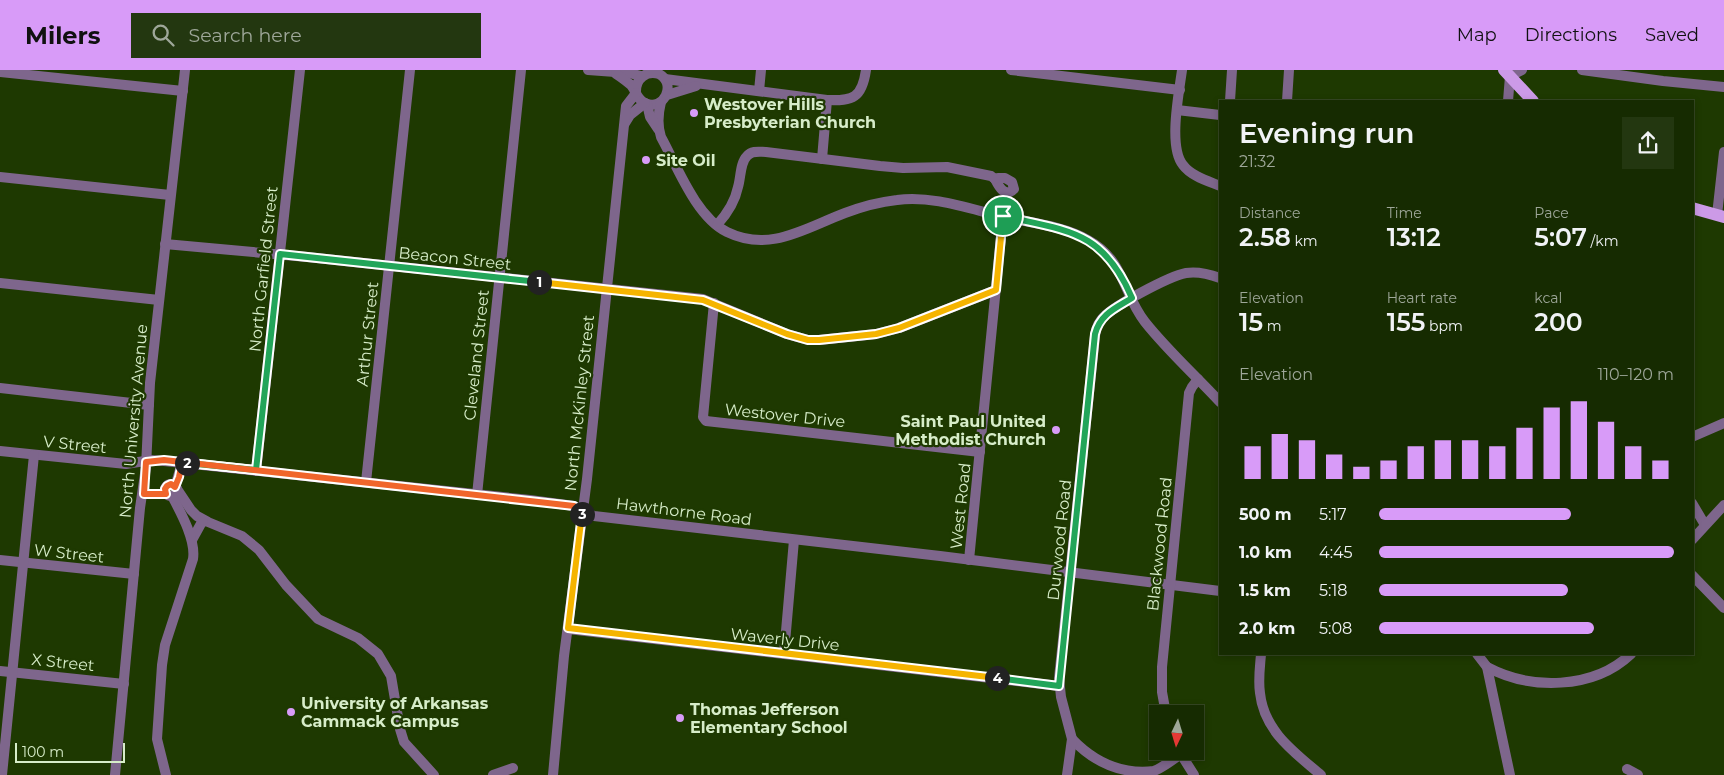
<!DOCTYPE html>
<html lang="en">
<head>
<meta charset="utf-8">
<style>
	:root { --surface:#162b01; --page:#233710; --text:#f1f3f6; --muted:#9ea799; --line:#354723; --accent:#d89bf8 }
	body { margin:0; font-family:Montserrat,sans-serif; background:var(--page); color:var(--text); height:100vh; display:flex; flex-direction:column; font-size:19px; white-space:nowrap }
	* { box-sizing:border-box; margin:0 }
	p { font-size:16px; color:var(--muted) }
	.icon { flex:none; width:28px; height:28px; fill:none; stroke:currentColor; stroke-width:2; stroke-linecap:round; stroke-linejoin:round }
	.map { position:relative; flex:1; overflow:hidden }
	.panel { position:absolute; left:1219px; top:30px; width:475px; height:555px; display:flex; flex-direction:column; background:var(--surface); border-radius:0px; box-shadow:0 2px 8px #0003,0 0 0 1px var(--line) }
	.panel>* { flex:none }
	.needle { width:32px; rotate:184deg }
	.buttons { position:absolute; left:1149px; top:635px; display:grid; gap:10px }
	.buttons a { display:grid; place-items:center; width:55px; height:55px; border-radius:0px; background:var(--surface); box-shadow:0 2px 8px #0003,0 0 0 1px var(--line); font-size:25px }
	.scale { position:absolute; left:15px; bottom:12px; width:110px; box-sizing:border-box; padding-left:5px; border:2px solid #d7edc9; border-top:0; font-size:14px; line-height:18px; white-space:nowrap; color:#d7edc9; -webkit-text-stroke:4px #1e3901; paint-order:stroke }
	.pin { position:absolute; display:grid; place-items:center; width:42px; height:42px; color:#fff; margin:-21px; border:2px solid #fff; border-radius:50%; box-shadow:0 1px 5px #0007 }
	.km { position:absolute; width:25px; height:25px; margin:-12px; border-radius:50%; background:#222; color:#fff; font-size:14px; line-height:25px; text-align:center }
	.round { display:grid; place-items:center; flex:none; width:52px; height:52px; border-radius:0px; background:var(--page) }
	.head { display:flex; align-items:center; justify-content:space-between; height:85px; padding:0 20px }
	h1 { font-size:28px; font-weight:600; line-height:38px }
	.metrics { display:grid; grid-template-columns:repeat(3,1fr); gap:8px; height:85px; padding:5px 20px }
	.metrics div { display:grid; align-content:center }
	.metrics b { font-size:25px; font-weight:600 }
	.metrics small { font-size:14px; font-weight:400 }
	.metrics p { font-size:14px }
	.chart { height:140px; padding:10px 20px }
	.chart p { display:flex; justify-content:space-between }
	.chart svg { width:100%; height:90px; margin-top:5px; stroke:var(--accent); stroke-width:6 }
	ul { padding:0 20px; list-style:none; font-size:16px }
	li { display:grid; grid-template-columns:80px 60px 1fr; align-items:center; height:38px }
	li i { height:12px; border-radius:6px; background:var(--accent) }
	header { display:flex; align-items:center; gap:30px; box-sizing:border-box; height:70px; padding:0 25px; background:var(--accent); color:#111 }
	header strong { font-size:24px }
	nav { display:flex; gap:28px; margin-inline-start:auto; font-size:18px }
	.search { width:350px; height:45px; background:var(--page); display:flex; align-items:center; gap:12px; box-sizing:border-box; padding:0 18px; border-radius:0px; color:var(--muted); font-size:19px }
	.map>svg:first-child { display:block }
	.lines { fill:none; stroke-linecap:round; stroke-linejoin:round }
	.minor { stroke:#7e668c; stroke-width:10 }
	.major { stroke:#cc9ae7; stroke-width:12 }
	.split-1-casing { stroke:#fff; stroke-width:10 }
	.split-2-casing { stroke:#fff; stroke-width:10 }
	.split-3-casing { stroke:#fff; stroke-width:10 }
	.split-4-casing { stroke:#fff; stroke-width:10 }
	.split-5-casing { stroke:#fff; stroke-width:10 }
	.split-1 { stroke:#f5b400; stroke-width:6 }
	.split-2 { stroke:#22a559; stroke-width:6 }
	.split-3 { stroke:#f0652b; stroke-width:6 }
	.split-4 { stroke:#f5b400; stroke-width:6 }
	.split-5 { stroke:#22a559; stroke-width:6 }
	.poi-dot { fill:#d89bf8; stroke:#1e3901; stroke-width:2 }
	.labels { text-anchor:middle; stroke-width:4.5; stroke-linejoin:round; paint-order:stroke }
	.poi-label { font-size:16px; font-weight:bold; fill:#d7edc9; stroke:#1e3901; text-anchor:start }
	.street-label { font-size:16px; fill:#d7edc9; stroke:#1e3901 }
</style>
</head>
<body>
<header>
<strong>Milers</strong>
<div class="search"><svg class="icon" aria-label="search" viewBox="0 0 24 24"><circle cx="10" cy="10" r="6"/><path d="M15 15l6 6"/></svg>Search here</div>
<nav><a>Map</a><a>Directions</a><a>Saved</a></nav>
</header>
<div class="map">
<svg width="1724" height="705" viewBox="0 0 1724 705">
	<rect width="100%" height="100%" fill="#1e3901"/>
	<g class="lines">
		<g class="minor">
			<polyline points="588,0 629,3 641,6"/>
			<polyline points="1011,0 1180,20"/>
			<path d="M1182 0C1179 23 1168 77 1183 95 1191 106 1208 111 1220 116"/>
			<polyline points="1582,0 1663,11 1724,17"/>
			<polyline points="0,2 183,21"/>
			<path d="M616 4C621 7 626 11 631 15 636 21 637 30 645 33 664 42 677 13 659 4 646 0 636 9 636 21"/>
			<path d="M665 9 827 30C853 31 862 28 866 0"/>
			<polyline points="759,21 761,0"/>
			<polyline points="667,25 696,16"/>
			<polyline points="1230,31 1232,0"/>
			<polyline points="1287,31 1289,0"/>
			<polyline points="1508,31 1510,6 1522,0"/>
			<path d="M661 32C658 44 657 55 661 67 677 96 696 147 727 162 770 183 805 158 845 143 861 137 879 132 897 130 932 125 970 139 1004 147 1032 153 1063 156 1088 170 1125 190 1123 225 1145 252 1168 281 1195 305 1220 332"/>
			<polyline points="647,34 650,47 658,59"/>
			<polyline points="1177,40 1220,45"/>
			<polyline points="625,53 630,45 645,33"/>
			<polyline points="822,89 827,30"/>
			<polyline points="0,107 170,125"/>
			<path d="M998 108H1005L1012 112 1014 119C1005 128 999 117 995 109Z"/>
			<polyline points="1717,145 1724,82"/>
			<path d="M717 155C727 144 735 132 738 117 741 107 740 93 747 86 752 80 760 82 766 82L880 96 903 98 947 97 991 106 995 109"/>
			<polyline points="165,174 307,187 703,229 787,264 808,270 819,270 876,264 899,258 996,220"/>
			<polyline points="0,213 159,230"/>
			<polyline points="714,233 703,347 706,351 980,382"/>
			<polyline points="0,318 149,335"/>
			<polyline points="1692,367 1724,353"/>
			<polyline points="0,381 126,394 151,390 164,391 530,430 574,436 583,442 594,446 940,486 1220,521"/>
			<polyline points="256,401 300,0"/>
			<polyline points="366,412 410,0"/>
			<circle cx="171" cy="420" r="6"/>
			<polyline points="175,417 182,393"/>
			<polyline points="177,419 191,440 197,446 208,452 242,466 259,480 286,515 318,549 358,568 378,584 391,606 400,659 404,672 434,705"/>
			<polyline points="143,424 166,424"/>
			<polyline points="477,425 521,0"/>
			<polyline points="1692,433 1705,455"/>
			<polyline points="192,470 203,450"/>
			<polyline points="1692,470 1724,435"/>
			<polyline points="0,490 134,504"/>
			<polyline points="969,490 1003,146"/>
			<polyline points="1692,505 1724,538"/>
			<polyline points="568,559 1059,616"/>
			<polyline points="784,584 794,470"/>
			<path d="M1261 584C1260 597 1258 610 1260 623 1264 661 1294 682 1321 705"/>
			<polyline points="1477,584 1487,597 1510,705"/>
			<path d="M1487 597C1530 620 1593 620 1631 584"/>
			<polyline points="0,601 124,614"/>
			<polyline points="1166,644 1162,622 1162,597 1189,323 1192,317 1198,309"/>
			<path d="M1072 669C1094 692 1120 705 1154 701 1164 697 1172 690 1181 684"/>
			<polyline points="1179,681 1194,705"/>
			<polyline points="1627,699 1638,705"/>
			<polyline points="2,705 34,385"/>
			<polyline points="115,705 140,438 146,397 150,313 185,0"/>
			<path d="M166 705 157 669 162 595 165 575 193 489C196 470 181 443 172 426"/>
			<polyline points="493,705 513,698"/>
			<polyline points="553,705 564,586 587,409 626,36 636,23"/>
			<path d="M1067 705 1072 669 1061 627 1059 608 1094 276C1095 266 1095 257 1101 250 1110 237 1170 206 1186 203 1197 201 1209 204 1220 208"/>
		</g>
		<g class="major">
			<polyline points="1504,0 1533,31"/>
			<polyline points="1692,138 1724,147"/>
		</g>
	</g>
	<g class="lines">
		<g class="split-1-casing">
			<polyline id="split-1" points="539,212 703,230 787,264 808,270 819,270 876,264 899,258 996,220 1003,146"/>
		</g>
		<g class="split-2-casing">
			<polyline id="split-2" points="187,393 256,400 280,184 539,212"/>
		</g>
		<g class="split-3-casing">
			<polyline id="split-3" points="187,393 182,393 179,407 175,417 171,414 167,416 165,419 166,424 144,424 146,392 164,390 574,436 582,442 582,444"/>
		</g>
		<g class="split-4-casing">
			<polyline id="split-4" points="582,444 568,558 997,608"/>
		</g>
		<g class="split-5-casing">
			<path id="split-5" d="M997 608 1059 616 1095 264C1100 244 1116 238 1132 228 1103 160 1068 161 1003 146"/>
		</g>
		<use href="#split-1" class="split-1"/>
		<use href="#split-2" class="split-2"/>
		<use href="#split-3" class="split-3"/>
		<use href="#split-4" class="split-4"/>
		<use href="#split-5" class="split-5"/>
	</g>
	<g class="poi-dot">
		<circle cx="694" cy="43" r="5"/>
		<circle cx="646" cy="90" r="5"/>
		<circle cx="1056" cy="360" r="5"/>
		<circle cx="291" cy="642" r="5"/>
		<circle cx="680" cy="648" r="5"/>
	</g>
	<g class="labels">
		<g class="poi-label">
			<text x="704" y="40">Westover Hills<tspan x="704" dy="18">Presbyterian Church</tspan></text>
			<text x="656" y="96">Site Oil</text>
			<text x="1046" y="357" text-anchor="end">Saint Paul United<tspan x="1046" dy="18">Methodist Church</tspan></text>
			<text x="301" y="639">University of Arkansas<tspan x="301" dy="18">Cammack Campus</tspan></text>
			<text x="690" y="645">Thomas Jefferson<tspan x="690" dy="18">Elementary School</tspan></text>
		</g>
		<g class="street-label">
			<text transform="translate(455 188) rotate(6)" y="6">Beacon Street</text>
			<text transform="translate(263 199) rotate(-84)" y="6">North Garfield Street</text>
			<text transform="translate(367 264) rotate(-84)" y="6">Arthur Street</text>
			<text transform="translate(476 285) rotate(-84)" y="6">Cleveland Street</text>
			<text transform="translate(579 333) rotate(-84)" y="6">North McKinley Street</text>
			<text transform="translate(785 345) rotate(6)" y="6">Westover Drive</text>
			<text transform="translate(133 351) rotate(-85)" y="6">North University Avenue</text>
			<text transform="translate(75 374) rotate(6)" y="6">V Street</text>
			<text transform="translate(960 436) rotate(-84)" y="6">West Road</text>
			<text transform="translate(684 441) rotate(7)" y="6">Hawthorne Road</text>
			<text transform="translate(1059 470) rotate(-84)" y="6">Durwood Road</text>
			<text transform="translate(1159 474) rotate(-84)" y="6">Blackwood Road</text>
			<text transform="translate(69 483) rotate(6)" y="6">W Street</text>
			<text transform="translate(785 569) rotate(6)" y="6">Waverly Drive</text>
			<text transform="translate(63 592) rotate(6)" y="6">X Street</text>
		</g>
	</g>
</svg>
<div class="buttons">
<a><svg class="needle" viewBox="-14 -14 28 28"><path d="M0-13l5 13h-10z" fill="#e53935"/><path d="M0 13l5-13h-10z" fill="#9ea799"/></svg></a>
</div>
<div class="scale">100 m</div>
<div class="pin" style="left:1003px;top:146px;background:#1e9e55"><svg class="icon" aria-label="arrive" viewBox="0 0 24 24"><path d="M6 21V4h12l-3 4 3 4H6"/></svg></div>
<b class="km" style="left:539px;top:212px">1</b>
<b class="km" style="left:187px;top:393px">2</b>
<b class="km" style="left:582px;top:444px">3</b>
<b class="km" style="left:997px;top:608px">4</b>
<section class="panel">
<div class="head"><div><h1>Evening run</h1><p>21:32</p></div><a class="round"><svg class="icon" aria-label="share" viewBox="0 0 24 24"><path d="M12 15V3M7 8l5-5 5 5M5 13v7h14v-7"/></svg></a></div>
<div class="metrics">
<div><p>Distance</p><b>2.58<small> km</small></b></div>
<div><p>Time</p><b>13:12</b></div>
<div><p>Pace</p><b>5:07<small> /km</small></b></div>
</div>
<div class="metrics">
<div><p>Elevation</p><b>15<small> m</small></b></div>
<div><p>Heart rate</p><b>155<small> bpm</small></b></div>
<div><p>kcal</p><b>200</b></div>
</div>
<div class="chart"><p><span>Elevation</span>110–120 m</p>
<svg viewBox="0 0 160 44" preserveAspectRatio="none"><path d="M5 44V28M15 44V22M25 44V25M35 44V32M45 44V38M55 44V35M65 44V28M75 44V25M85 44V25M95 44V28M105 44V19M115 44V9M125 44V6M135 44V16M145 44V28M155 44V35"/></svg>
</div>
<ul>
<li><b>500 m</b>5:17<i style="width:65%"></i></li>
<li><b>1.0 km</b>4:45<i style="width:100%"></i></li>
<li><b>1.5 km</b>5:18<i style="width:64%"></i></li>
<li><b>2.0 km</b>5:08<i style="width:73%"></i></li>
</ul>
</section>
</div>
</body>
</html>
